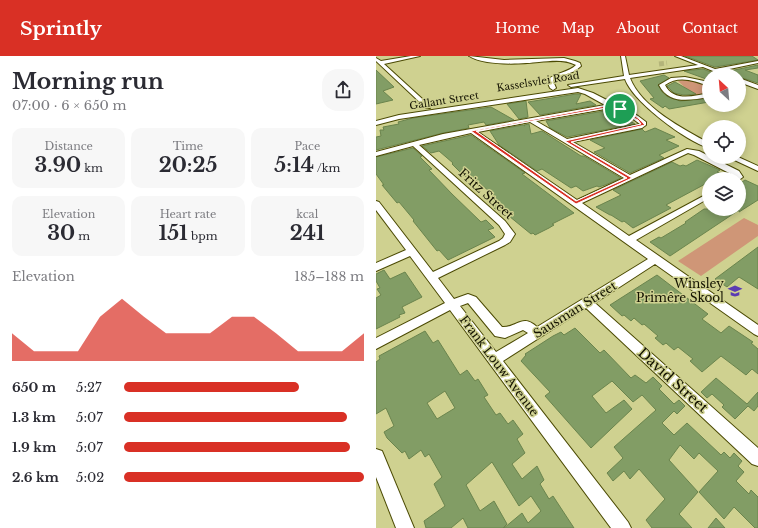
<!DOCTYPE html>
<html lang="en">
<head>
<meta charset="utf-8">
<style>
	:root { --surface:#fff; --page:#f7f7f7; --text:#2b2b33; --muted:#7c7c81; --accent:#d93025 }
	body { margin:0; font-family:"Libre Baskerville",serif; background:var(--page); color:var(--text); height:100vh; display:flex; flex-direction:column; font-size:15px; white-space:nowrap }
	* { box-sizing:border-box; margin:0 }
	p { font-size:13px; color:var(--muted) }
	.icon { flex:none; width:22px; height:22px; fill:none; stroke:currentColor; stroke-width:2; stroke-linecap:round; stroke-linejoin:round }
	.map { position:relative; flex:1; overflow:hidden }
	.drawer { display:flex; flex-direction:column; background:var(--surface); width:376px }
	.drawer>* { flex:none }
	.needle { width:26px; rotate:334deg }
	.tools { position:absolute; left:326px; top:12px; display:grid; gap:8px }
	.tools a { display:grid; place-items:center; width:44px; height:44px; border-radius:50%; background:var(--surface); box-shadow:0 2px 10px #0003; font-size:20px }
	.pin { position:absolute; display:grid; place-items:center; width:34px; height:34px; color:#fff; margin:-17px; border:2px solid #fff; border-radius:50%; box-shadow:0 1px 4px #0007 }
	.round { display:grid; place-items:center; flex:none; width:42px; height:42px; border-radius:16px; background:var(--page) }
	.headline { display:flex; align-items:center; justify-content:space-between; height:68px; padding:0 12px }
	h1 { font-size:22px; font-weight:800; line-height:30px }
	.stats { display:grid; grid-template-columns:repeat(3,1fr); gap:6px; height:68px; padding:4px 12px }
	.stats div { display:grid; align-content:center; border-radius:10px; background:var(--page); text-align:center }
	.stats b { font-size:20px; font-weight:800 }
	.stats small { font-size:11px; font-weight:400 }
	.stats p { font-size:11px }
	.chart { height:112px; padding:8px 12px }
	.chart p { display:flex; justify-content:space-between }
	.chart svg { width:100%; height:72px; margin-top:4px; fill:var(--accent); opacity:.7 }
	ul { padding:0 12px; list-style:none; font-size:13px }
	li { display:grid; grid-template-columns:64px 48px 1fr; align-items:center; height:30px }
	li i { height:10px; border-radius:5px; background:var(--accent) }
	header { display:flex; align-items:center; gap:24px; box-sizing:border-box; height:56px; padding:0 20px; background:var(--accent); color:#fff }
	header strong { font-size:19px }
	nav { display:flex; gap:22px; margin-inline-start:auto; font-size:14px }
	main { display:flex; flex:1; min-height:0 }
	.map>svg:first-child { display:block }
	.green { fill:#cf9677 }
	.building { fill:#829d65; stroke:#6a844d; fill-rule:evenodd }
	.lines { fill:none; stroke-linecap:round; stroke-linejoin:round }
	.minor-tunnel { stroke:#b3b47a; stroke-width:5; stroke-dasharray:5 2.5; stroke-linecap:butt }
	.minor-casing { stroke:#4b4a03; stroke-width:2 }
	.minor { fill:#fff; fill-rule:evenodd }
	.route { fill:#d93025; stroke:#fff; fill-rule:evenodd }
	.labels { text-anchor:middle; stroke-width:3; stroke-linejoin:round; paint-order:stroke }
	.far-street-label { font-size:10px; fill:#131200; stroke:#cfd190 }
	.street-label { font-size:12px; fill:#131200; stroke:#cfd190 }
	.poi-label { font-size:12px; fill:#131200; stroke:#cfd190; text-anchor:end }
	.near-street-label { font-size:14px; fill:#131200; stroke:#cfd190 }
</style>
</head>
<body>
<header>
<strong>Sprintly</strong>
<nav><a>Home</a><a>Map</a><a>About</a><a>Contact</a></nav>
</header>
<main>
<section class="drawer">
<div class="headline"><div><h1>Morning run</h1><p>07:00 · 6 × 650 m</p></div><a class="round"><svg class="icon" aria-label="share" viewBox="0 0 24 24"><path d="M12 15V3M7 8l5-5 5 5M5 13v7h14v-7"/></svg></a></div>
<div class="stats">
<div><p>Distance</p><b>3.90<small> km</small></b></div>
<div><p>Time</p><b>20:25</b></div>
<div><p>Pace</p><b>5:14<small> /km</small></b></div>
</div>
<div class="stats">
<div><p>Elevation</p><b>30<small> m</small></b></div>
<div><p>Heart rate</p><b>151<small> bpm</small></b></div>
<div><p>kcal</p><b>241</b></div>
</div>
<div class="chart"><p><span>Elevation</span>185–188 m</p>
<svg viewBox="0 0 160 44" preserveAspectRatio="none"><path d="M0 44V27L10 38L20 38L30 38L40 17L50 6L60 17L70 27L80 27L90 27L100 17L110 17L120 27L130 38L140 38L150 38L160 27V44z"/></svg>
</div>
<ul>
<li><b>650 m</b>5:27<i style="width:73%"></i></li>
<li><b>1.3 km</b>5:07<i style="width:93%"></i></li>
<li><b>1.9 km</b>5:07<i style="width:94%"></i></li>
<li><b>2.6 km</b>5:02<i style="width:100%"></i></li>
</ul>
</section>
<div class="map">
<svg width="382" height="472" viewBox="0 0 382 472">
	<rect width="100%" height="100%" fill="#cfd190"/>
	<g class="green">
		<polygon points="312,23 333,29 333,37 318,40 302,25"/>
		<polygon points="368,162 382,169 382,180 325,220 302,205"/>
	</g>
	<g class="building">
		<polygon points="309,0 376,0 382,4 339,11"/>
		<polygon points="382,9 382,12 369,14 382,19 382,27 363,21 363,19 354,19 349,16"/>
		<polygon points="327,13 343,19 333,19 333,24 308,15"/>
		<polygon points="0,14 18,31 7,35 17,44 0,48"/>
		<polygon points="288,19 293,22 282,29 286,36 292,41 304,45 328,43 333,46 293,53 289,50 287,52 274,43 278,42 264,25"/>
		<polygon points="299,26 320,38 308,39 298,37 291,30"/>
		<polygon points="200,38 205,38 200,48 214,45 220,49 164,59 152,46"/>
		<polygon points="150,45 152,61 143,63 131,48"/>
		<polygon points="115,51 138,64 110,69 108,66 92,69 93,72 67,77 0,94 0,81 5,80 4,74 8,74 7,71 23,68 22,66 37,62"/>
		<polygon points="228,55 234,55 238,57 241,57 259,68 191,81 174,72 170,65"/>
		<polygon points="153,68 155,78 166,75 205,100 208,100 245,122 229,129 223,131 221,130 207,135 200,130 195,132 166,113 161,115 123,89 114,75 147,69 149,70 148,69"/>
		<polygon points="279,72 299,81 290,84 303,90 283,99 288,102 254,117 218,96 229,92 214,84 266,73 269,76"/>
		<polygon points="95,79 149,117 146,118 198,157 176,168 178,169 173,172 159,179 157,177 155,178 128,156 125,157 117,151 122,149 113,142 119,140 95,120 91,121 88,120 76,108 77,107 63,95 55,97 46,90"/>
		<polygon points="37,92 46,100 44,101 56,113 53,114 76,138 105,166 110,164 118,172 112,174 119,181 72,204 63,194 61,195 37,165 38,164 23,146 21,147 6,129 8,129 0,118 0,101"/>
		<polygon points="321,104 344,114 341,116 347,118 338,123 333,123 333,126 290,149 295,152 257,172 248,165 246,166 235,159 234,159 220,151 245,139 237,134 296,106 304,110 307,109 310,110"/>
		<polygon points="369,124 382,130 382,144 363,156 363,154 294,200 274,186 283,181 285,182 310,167 309,166 328,153 363,153 363,128"/>
		<polygon points="382,191 382,233 363,221 351,231 339,223"/>
		<polygon points="8,214 14,223 29,216 46,241 26,251 29,257 23,259 24,261 0,273 0,242 5,239 1,233 4,232 0,225 0,218"/>
		<polygon points="281,219 332,258 326,263 345,277 353,270 377,286 375,287 382,293 382,318 376,313 370,319 345,300 326,316 314,305 317,303 302,291 298,294 290,287 287,289 279,282 282,280 268,268 266,269 258,262 255,265 248,259 246,260 234,249"/>
		<polygon points="199,272 224,297 228,294 255,322 259,319 270,327 277,321 286,330 283,333 298,348 303,344 309,350 301,358 298,355 286,367 298,379 311,367 345,399 348,396 354,402 358,397 366,405 362,410 368,416 360,425 373,438 375,434 382,441 382,472 379,472 358,451 348,463 323,436 342,415 323,397 318,403 304,389 293,404 322,436 303,458 316,472 276,472 270,464 289,443 263,413 254,423 248,415 237,425 231,417 247,402 238,391 280,354 266,339 257,346 236,325 216,340 230,357 248,344 256,353 215,392 169,340 174,336 145,305 150,299 149,298 177,280 185,276 188,279"/>
		<path d="M49 275 57 287 62 284 84 319 91 314 99 325 102 323 112 339 108 341 120 359 124 357 132 368 137 364 147 378 141 383 149 397 136 408 146 423 161 410 168 424 164 428 173 443 177 440 198 472H128L146 457 152 467 165 455 155 440 143 450 116 406 90 429 104 455 118 445 131 468 127 472H92L87 462 75 472H50L48 465 69 450 58 428 66 421 53 398 49 401 45 394 33 403 29 395 26 397 11 382 8 376 18 370 10 352 0 358V306L4 303 3 300ZM69 335 79 352 61 363 51 347Z"/>
		<polygon points="340,322 371,348 382,336 382,350 378,355 372,350 359,363 346,351 348,349 336,338 331,342 325,336"/>
		<polygon points="340,462 349,472 332,472"/>
	</g>
	<g class="lines">
		<polyline class="minor-tunnel" points="283,8 291,7"/>
		<g class="minor-casing">
			<g id="minor">
				<polygon points="35,0 44,0 8,8 54,50 54,52 50,52 0,5 0,2 5,5"/>
				<path d="M93 0 128 4 188 2 199 5 204 7 205 10 199 15 178 23 177 25 180 32 177 34 174 32 171 25C178 16 193 17 200 9 188 3 176 5 163 6 145 8 109 10 93 0Z"/>
				<path d="M245 0H249L253 19 322 9 299 0H305L339 13 382 5V7L344 15 353 19H347L327 11 254 22C265 51 307 73 333 87V92C310 85 257 46 249 23L195 31 192 29 248 20Z"/>
				<path d="M309 21 333 26V30C318 25 303 19 289 29 297 46 318 40 333 37V41C314 44 293 49 283 29L295 22Z"/>
				<polygon points="363,22 382,29 382,33 363,26"/>
				<path d="M202 32 217 37 262 60 270 66V69L266 72 197 86 254 119 311 93 323 95 363 115 367 121 363 124V123H356L359 120 357 119 318 99 312 97 206 147 253 180 333 137V142L260 184 382 269V280L378 278 279 208 219 247 382 392V410L376 408 210 252 127 305 252 466 255 472H235L74 254 0 293V282L69 247 34 200 0 215V207L30 194 0 154V145L3 146 57 216 123 185 127 182 129 178 123 169 37 90 0 100V96L67 78 229 49 209 38 202 36 23 63 0 69V65L23 59ZM235 52 257 63 264 68 191 83 160 65ZM154 66 248 122 201 144 102 76ZM95 77 272 203 161 271C146 257 141 272 126 271L100 241 92 238 78 243 62 222 129 189 134 186 139 178 129 165 43 89ZM92 247 119 280 129 282 147 274 152 277 120 296 84 250Z"/>
				<polygon points="352,101 362,101 382,110 382,115"/>
				<polygon points="0,393 6,395 38,472 20,472 0,421"/>
			</g>
		</g>
		<use href="#minor" class="minor"/>
	</g>
	<path class="route" d="M235 49C248 53 261 59 269 69L195 86 256 122 200 148 95 75ZM235 51 262 64 265 68 189 85 251 122 200 145 100 75Z"/>
	<defs>
		<g id="school-bare" transform="scale(1.08)"><path d="M0-5L7-2L0 1L-7-2ZM-4 1L0 2.5L4 1V4Q0 6-4 4Z" fill="#5b3bb3" stroke="#cfd190" stroke-width="2.5" paint-order="stroke"/></g>
	</defs>
	<g fill-rule="evenodd">
		<use href="#school-bare" x="359" y="235"/>
	</g>
	<g class="labels">
		<g class="far-street-label">
			<text transform="translate(162 25) rotate(-9)" y="4">Kasselsvlei Road</text>
			<text transform="translate(68 44) rotate(-9)" y="4">Gallant Street</text>
		</g>
		<g class="street-label">
			<text transform="translate(110 138) rotate(42)" y="4">Fritz Street</text>
			<text transform="translate(199 254) rotate(-32)" y="4">Sausman Street</text>
			<text transform="translate(123 310) rotate(53)" y="4">Frank Louw Avenue</text>
		</g>
		<g class="poi-label">
			<text x="348" y="232">Winsley<tspan x="348" dy="14">Primêre Skool</tspan></text>
		</g>
		<g class="near-street-label">
			<text transform="translate(297 324) rotate(42)" y="5">David Street</text>
		</g>
	</g>
</svg>
<div class="tools">
<a><svg class="needle" viewBox="-14 -14 28 28"><path d="M0-13l5 13h-10z" fill="#e53935"/><path d="M0 13l5-13h-10z" fill="#7c7c81"/></svg></a>
<a><svg class="icon" aria-label="locate" viewBox="0 0 24 24"><circle cx="12" cy="12" r="6"/><path d="M12 2v4M12 18v4M2 12h4M18 12h4"/></svg></a>
<a><svg class="icon" aria-label="layers" viewBox="0 0 24 24"><path d="M12 4l9 5-9 5-9-5zM3 14l9 5 9-5"/></svg></a>
</div>
<div class="pin" style="left:244px;top:53px;background:#1e9e55"><svg class="icon" aria-label="arrive" viewBox="0 0 24 24"><path d="M6 21V4h12l-3 4 3 4H6"/></svg></div>
</div>
</main>
</body>
</html>
